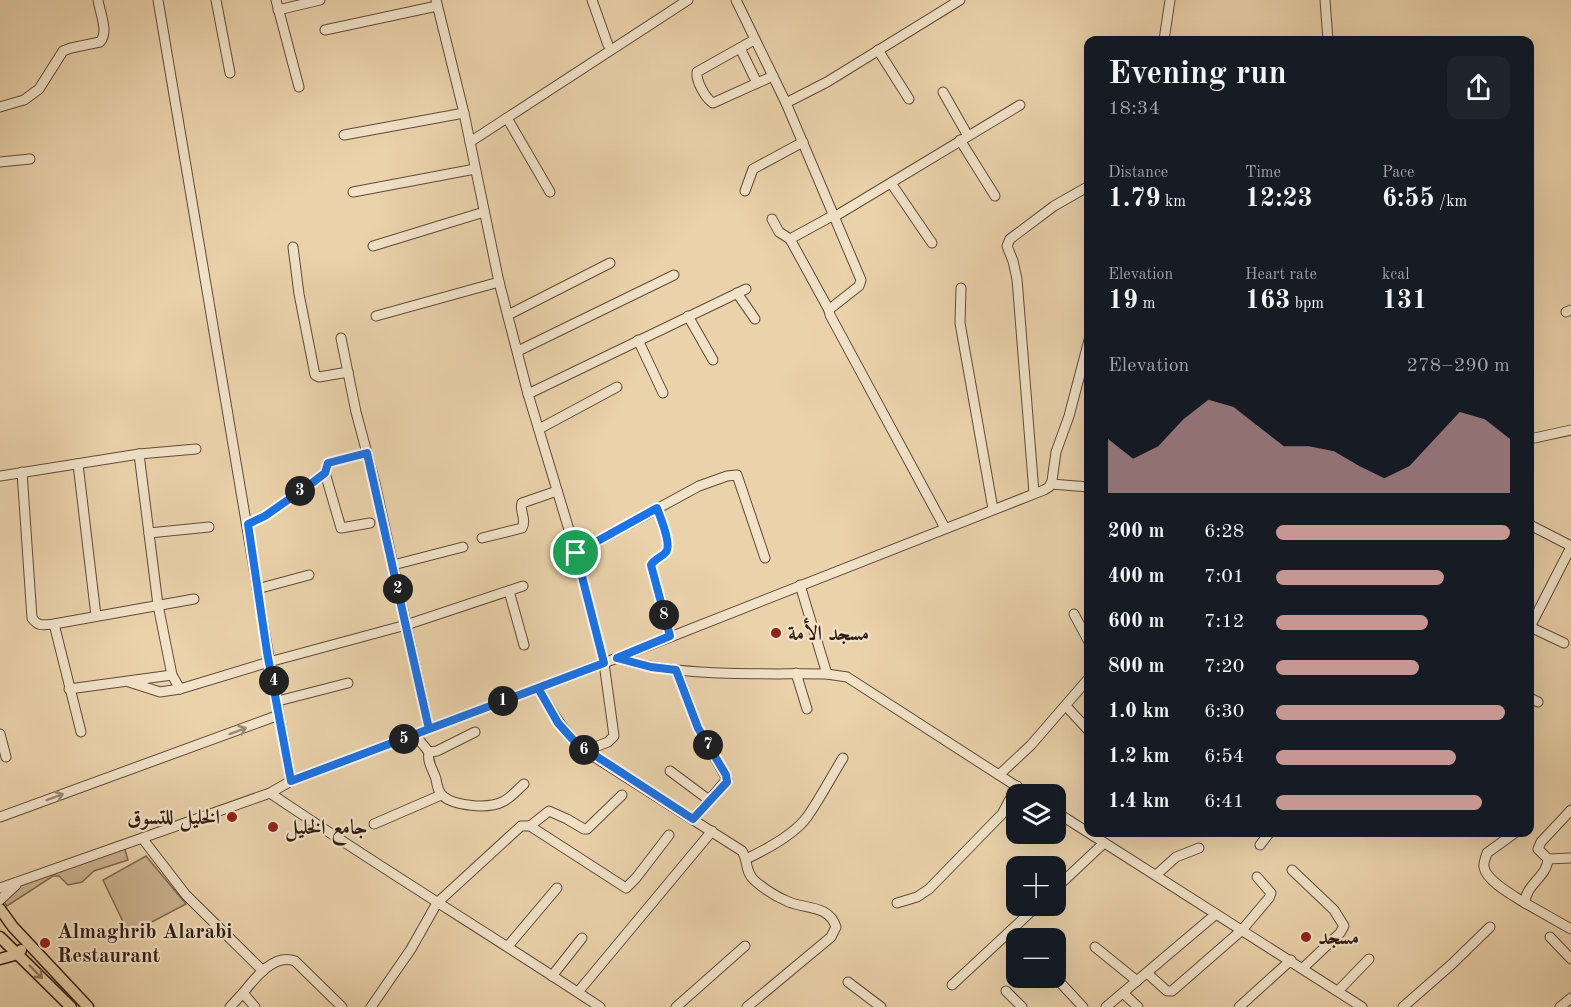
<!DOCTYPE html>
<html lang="en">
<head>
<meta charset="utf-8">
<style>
	:root { --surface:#171b24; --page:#20242c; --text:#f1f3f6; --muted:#9ea1a6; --accent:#c59692 }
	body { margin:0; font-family:"Old Standard TT",Amiri,serif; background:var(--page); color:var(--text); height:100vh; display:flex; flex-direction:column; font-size:22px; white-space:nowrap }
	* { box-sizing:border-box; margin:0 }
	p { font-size:20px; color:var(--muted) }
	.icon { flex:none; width:33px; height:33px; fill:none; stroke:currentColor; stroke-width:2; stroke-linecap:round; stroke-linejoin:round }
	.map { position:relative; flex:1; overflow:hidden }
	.panel { position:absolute; left:1084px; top:36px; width:450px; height:801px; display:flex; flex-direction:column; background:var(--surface); border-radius:12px; box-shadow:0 6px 24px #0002 }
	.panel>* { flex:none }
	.tools { position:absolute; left:1006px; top:784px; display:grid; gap:12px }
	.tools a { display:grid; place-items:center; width:60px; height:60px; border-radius:12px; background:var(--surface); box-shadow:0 6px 24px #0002; font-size:30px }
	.pin { position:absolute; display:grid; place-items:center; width:51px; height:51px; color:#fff; margin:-26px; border:3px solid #fff; border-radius:50%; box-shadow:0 2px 6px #0007 }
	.km { position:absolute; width:30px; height:30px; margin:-15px; border-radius:50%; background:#222; color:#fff; font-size:16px; line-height:30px; text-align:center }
	.round { display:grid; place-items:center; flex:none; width:63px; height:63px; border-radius:12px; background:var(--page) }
	.headline { display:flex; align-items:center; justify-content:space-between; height:102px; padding:0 24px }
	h1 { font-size:33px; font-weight:700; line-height:45px }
	.stats { display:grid; grid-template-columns:repeat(3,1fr); gap:9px; height:102px; padding:6px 24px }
	.stats div { display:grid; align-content:center }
	.stats b { font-size:26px; font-weight:700 }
	.stats small { font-size:16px; font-weight:400 }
	.stats p { font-size:16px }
	.chart { height:168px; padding:12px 24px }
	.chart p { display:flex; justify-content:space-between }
	.chart svg { width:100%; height:108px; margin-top:6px; fill:var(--accent); opacity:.7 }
	ul { padding:0 24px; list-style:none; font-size:20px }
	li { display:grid; grid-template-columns:96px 72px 1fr; align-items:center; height:45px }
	li i { height:15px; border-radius:8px; background:var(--accent) }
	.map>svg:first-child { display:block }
	.green { fill:#cbb391; stroke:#7f6852; stroke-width:1.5 }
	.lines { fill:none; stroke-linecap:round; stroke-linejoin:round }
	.minor-casing { stroke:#614a39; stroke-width:11 }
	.major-casing { stroke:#331c13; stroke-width:13 }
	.minor { stroke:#f1e2c8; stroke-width:9 }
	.major { stroke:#ead2ab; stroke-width:10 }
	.oneway { stroke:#9c8977 }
	.oneway2 { stroke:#8e775f }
	.route-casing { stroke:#fff; stroke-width:12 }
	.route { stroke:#1a73e8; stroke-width:8 }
	.poi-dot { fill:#8f2418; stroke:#f1e2c8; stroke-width:2 }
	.labels { text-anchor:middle; stroke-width:4.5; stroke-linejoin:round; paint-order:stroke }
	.poi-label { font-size:21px; font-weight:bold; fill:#331c13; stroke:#f1e2c8; text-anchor:start }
</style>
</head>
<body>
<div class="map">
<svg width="1571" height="1007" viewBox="0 0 1571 1007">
	<rect width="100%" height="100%" fill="#ead2ab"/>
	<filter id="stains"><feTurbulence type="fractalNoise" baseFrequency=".00333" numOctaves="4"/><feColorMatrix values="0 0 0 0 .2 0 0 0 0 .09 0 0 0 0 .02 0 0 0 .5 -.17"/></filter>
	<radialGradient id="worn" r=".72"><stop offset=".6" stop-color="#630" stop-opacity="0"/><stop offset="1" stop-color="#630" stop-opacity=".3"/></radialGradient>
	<g class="green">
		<polygon points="124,846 128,860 94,871 82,882 68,885 59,876 53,876 7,906 0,896 0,891"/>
		<polygon points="146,856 186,904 129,934 103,880"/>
	</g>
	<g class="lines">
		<g class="minor-casing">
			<g id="minor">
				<polyline points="158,0 268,652 291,781"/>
				<polyline points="216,0 230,73"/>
				<polyline points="276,0 299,87"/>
				<polyline points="436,0 464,113 499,282 528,394 576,553 604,663 614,736 608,742 585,751"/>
				<polyline points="592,0 608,45"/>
				<polyline points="736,0 786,103 861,280 859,286 831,308 829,310 830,315 945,528"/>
				<polyline points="1325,0 1328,40"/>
				<polyline points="278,10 320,0"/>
				<polyline points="325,30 437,6"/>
				<path d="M754 40 697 72C696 81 705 98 713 103L773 76"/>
				<polyline points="1164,40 1170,0"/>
				<polyline points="740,48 757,83"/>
				<polyline points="878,50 909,99"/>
				<polyline points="943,92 968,136"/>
				<polyline points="786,103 827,82 960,0"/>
				<path d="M0 107 24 100 39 89 63 51 71 48 100 42C109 32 100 13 98 0"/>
				<polyline points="507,118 550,192"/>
				<polyline points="344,135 464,113"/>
				<polyline points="960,140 995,196"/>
				<polyline points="470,142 688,0"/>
				<polyline points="0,162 30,159"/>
				<polyline points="891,183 932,243"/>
				<polyline points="745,191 753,169 803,142"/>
				<polyline points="353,192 475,169"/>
				<polyline points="834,217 1020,105"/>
				<polyline points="772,219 779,232 790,239"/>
				<polyline points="373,246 484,212"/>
				<polyline points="293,247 299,294 315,375 319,377 348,372"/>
				<polyline points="961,288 960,323 993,509"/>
				<polyline points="737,293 755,319"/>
				<polyline points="829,310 790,239 834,215"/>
				<polyline points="1566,312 1571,310"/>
				<polyline points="508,315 610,263"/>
				<polyline points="376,316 499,282"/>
				<polyline points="688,316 713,360"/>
				<polyline points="341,338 356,412 375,483 429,729"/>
				<polyline points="638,340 663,393"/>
				<polyline points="518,351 674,275"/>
				<polyline points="528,394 746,289"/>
				<polyline points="539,429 617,387"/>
				<polyline points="1530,439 1571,430"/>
				<polyline points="139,454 158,605 172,675 180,689"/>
				<polyline points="78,464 96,616"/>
				<path d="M22 472 32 618C38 627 44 625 54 624L194 599"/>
				<polyline points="325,473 341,528 370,523"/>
				<polyline points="0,476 139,454 196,449"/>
				<polyline points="1051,484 1089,487"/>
				<polyline points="1034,493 1017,279 1013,261 1007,246 1010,239 1054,206 1089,186"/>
				<path d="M657 508C660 517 672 544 666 552 661 558 654 558 651 565L670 636"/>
				<polyline points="248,524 265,516 312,483 325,473 328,463 367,453"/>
				<polyline points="1530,525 1571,546"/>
				<polyline points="149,533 209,527"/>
				<path d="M482 538 522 528C527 519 519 511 522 503L557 491"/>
				<polyline points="576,553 699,486 727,476 737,475 765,558"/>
				<polyline points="393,565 463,547"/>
				<polyline points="800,585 827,674"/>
				<polyline points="257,589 309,575"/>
				<polyline points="509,591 524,645"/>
				<polyline points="1074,614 1089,642"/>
				<polyline points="54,624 81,732"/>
				<polyline points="1530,627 1571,547"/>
				<polyline points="1530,627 1564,643"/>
				<path d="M617 658C681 678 760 673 827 674L847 677 1030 795"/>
				<polyline points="677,671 698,728 727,779 693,819"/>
				<polyline points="796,673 807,709"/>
				<polyline points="129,682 160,692 180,689 269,662 406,625 523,586"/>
				<path d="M538 688C552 712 564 733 585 751L742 851C748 860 745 872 754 880 764 889 777 897 789 902 806 909 829 905 836 927L831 937 747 1007"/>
				<polyline points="69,689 172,675"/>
				<polyline points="1530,698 1538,702"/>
				<polyline points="278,701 348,683"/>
				<polyline points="1066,706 1089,731"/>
				<polyline points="0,734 6,757"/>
				<polyline points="415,735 429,752 437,751 475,732"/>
				<path d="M429 752C427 763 433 769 436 779 437 785 438 792 443 796 454 806 488 809 502 802 511 798 517 790 524 784"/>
				<polyline points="670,771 709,800"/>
				<polyline points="999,775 1031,745 1089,678"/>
				<path d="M270 793C379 867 491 935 600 1007"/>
				<polyline points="1571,810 1541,842 1538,849 1548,859 1571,858"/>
				<polyline points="1056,812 1362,1007"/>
				<polyline points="0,817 279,715"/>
				<polyline points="374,824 441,795"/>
				<polyline points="530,826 549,811 567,819 584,829 587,829 622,795"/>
				<path d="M1516 832 1487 853C1486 857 1483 863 1484 867 1486 881 1514 896 1525 903"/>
				<polyline points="142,838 186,895 263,971"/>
				<polyline points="1260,845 1270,832"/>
				<path d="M746 859C765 850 794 835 807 817 820 799 831 777 843 758"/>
				<path d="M1548 859C1547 877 1525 885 1525 903L1571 929"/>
				<polyline points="1292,870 1334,910 1344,926 1340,933 1303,968"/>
				<polyline points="1156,875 1176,857 1199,848"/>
				<polyline points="0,888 270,793 291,781 617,658 1044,490 1049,487 1052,481 1056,452 1069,416 1089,340"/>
				<polyline points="1056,888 1104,843"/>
				<polyline points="0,900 16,885"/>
				<polyline points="897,903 917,897 929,889 1002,814 1017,786"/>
				<polyline points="1550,937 1571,959"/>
				<polyline points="508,946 557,888"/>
				<polyline points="1095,947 1137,981"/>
				<polyline points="1147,973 1167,991 1172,991 1242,930 1269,898 1271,893 1257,877"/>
				<polyline points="552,976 582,938"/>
				<polyline points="1056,978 1083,1007"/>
				<polyline points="848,982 881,1007"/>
				<polyline points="952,985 1037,906"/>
				<polyline points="1006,991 1022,1007"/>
				<polyline points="1338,991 1369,959"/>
				<polyline points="578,992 712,831"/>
				<polyline points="1123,993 1138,1007"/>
				<polyline points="230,1007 243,993"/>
				<path d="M255 1007 243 993C255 978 274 953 295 961L342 1007"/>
				<polyline points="371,1007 411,949 437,903 521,826 530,826 626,888 636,878 669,835"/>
				<polyline points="676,1007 745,946"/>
				<polyline points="1106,1007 1216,914"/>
				<polyline points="1239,1007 1291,960"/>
				<polyline points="1403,1007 1452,964 1490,927"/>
				<polyline points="1560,1007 1571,998"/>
			</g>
		</g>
		<g class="major-casing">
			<g id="major">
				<polyline points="0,909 13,927 88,1007"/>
				<polyline points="0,937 71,1007"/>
				<polyline points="0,959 18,954 21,950"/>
			</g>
		</g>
		<use href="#minor" class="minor"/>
		<use href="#major" class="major"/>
	</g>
	<defs><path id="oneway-shaft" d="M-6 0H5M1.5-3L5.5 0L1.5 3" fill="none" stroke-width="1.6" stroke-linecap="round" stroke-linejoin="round" transform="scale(1.5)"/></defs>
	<g class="oneway">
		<use href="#oneway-shaft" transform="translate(238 731) rotate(-20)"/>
		<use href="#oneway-shaft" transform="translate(55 797) rotate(-20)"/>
	</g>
	<use class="oneway2" href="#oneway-shaft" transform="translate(36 972) rotate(45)"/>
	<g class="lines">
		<g class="route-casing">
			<path id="route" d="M576 553 604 663 429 729 367 453 328 463 325 473 312 483 265 516 248 524 267 652 291 781 538 688 558 723 576 743 693 819 727 782 726 775 698 728 676 670 651 667 617 658 670 636 651 565C655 558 661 558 666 552 672 544 660 517 657 508L576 553"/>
		</g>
		<use href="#route" class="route"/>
	</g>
	<g class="poi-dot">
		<circle cx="776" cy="633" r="6"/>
		<circle cx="232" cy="817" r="6"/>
		<circle cx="273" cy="827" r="6"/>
		<circle cx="1306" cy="937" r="6"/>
		<circle cx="45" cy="943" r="6"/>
	</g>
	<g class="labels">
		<g class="poi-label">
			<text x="788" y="640">مسجد الأمة</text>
			<text x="220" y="824" text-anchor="end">الخليل للتسوق</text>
			<text x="285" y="834">جامع الخليل</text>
			<text x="57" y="938">Almaghrib Alarabi<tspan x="57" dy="24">Restaurant</tspan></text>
			<text x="1318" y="944">مسجد</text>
		</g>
	</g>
	<rect width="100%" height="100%" filter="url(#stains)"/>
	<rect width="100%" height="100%" fill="url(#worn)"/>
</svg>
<div class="tools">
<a><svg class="icon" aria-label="layers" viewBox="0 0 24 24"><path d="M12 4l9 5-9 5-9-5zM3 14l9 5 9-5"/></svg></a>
<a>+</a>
<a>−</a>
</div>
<div class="pin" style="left:576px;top:553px;background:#1e9e55"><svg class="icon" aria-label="arrive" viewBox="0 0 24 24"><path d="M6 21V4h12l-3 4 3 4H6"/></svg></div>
<b class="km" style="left:503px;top:701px">1</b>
<b class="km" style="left:398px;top:589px">2</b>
<b class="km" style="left:300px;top:491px">3</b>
<b class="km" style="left:274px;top:681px">4</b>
<b class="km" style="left:404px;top:739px">5</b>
<b class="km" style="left:584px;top:750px">6</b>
<b class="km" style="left:708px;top:745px">7</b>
<b class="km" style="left:664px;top:615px">8</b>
<section class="panel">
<div class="headline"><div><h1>Evening run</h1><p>18:34</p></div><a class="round"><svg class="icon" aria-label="share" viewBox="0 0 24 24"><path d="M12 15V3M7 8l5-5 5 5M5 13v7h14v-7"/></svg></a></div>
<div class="stats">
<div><p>Distance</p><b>1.79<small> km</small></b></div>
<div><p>Time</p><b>12:23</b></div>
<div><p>Pace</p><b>6:55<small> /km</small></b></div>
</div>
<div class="stats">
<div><p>Elevation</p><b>19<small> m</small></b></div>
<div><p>Heart rate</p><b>163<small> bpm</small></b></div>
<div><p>kcal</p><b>131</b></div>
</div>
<div class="chart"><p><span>Elevation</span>278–290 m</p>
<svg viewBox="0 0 160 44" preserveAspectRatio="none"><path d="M0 44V22L10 30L20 25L30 14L40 6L50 9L60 17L70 25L80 25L90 27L100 33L110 38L120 33L130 22L140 11L150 14L160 22V44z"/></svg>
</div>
<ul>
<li><b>200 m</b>6:28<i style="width:100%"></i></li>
<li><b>400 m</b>7:01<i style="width:72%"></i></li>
<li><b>600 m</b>7:12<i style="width:65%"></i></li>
<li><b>800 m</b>7:20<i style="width:61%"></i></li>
<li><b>1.0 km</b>6:30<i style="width:98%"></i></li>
<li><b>1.2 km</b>6:54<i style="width:77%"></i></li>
<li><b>1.4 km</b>6:41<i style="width:88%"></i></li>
</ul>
</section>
</div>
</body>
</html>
